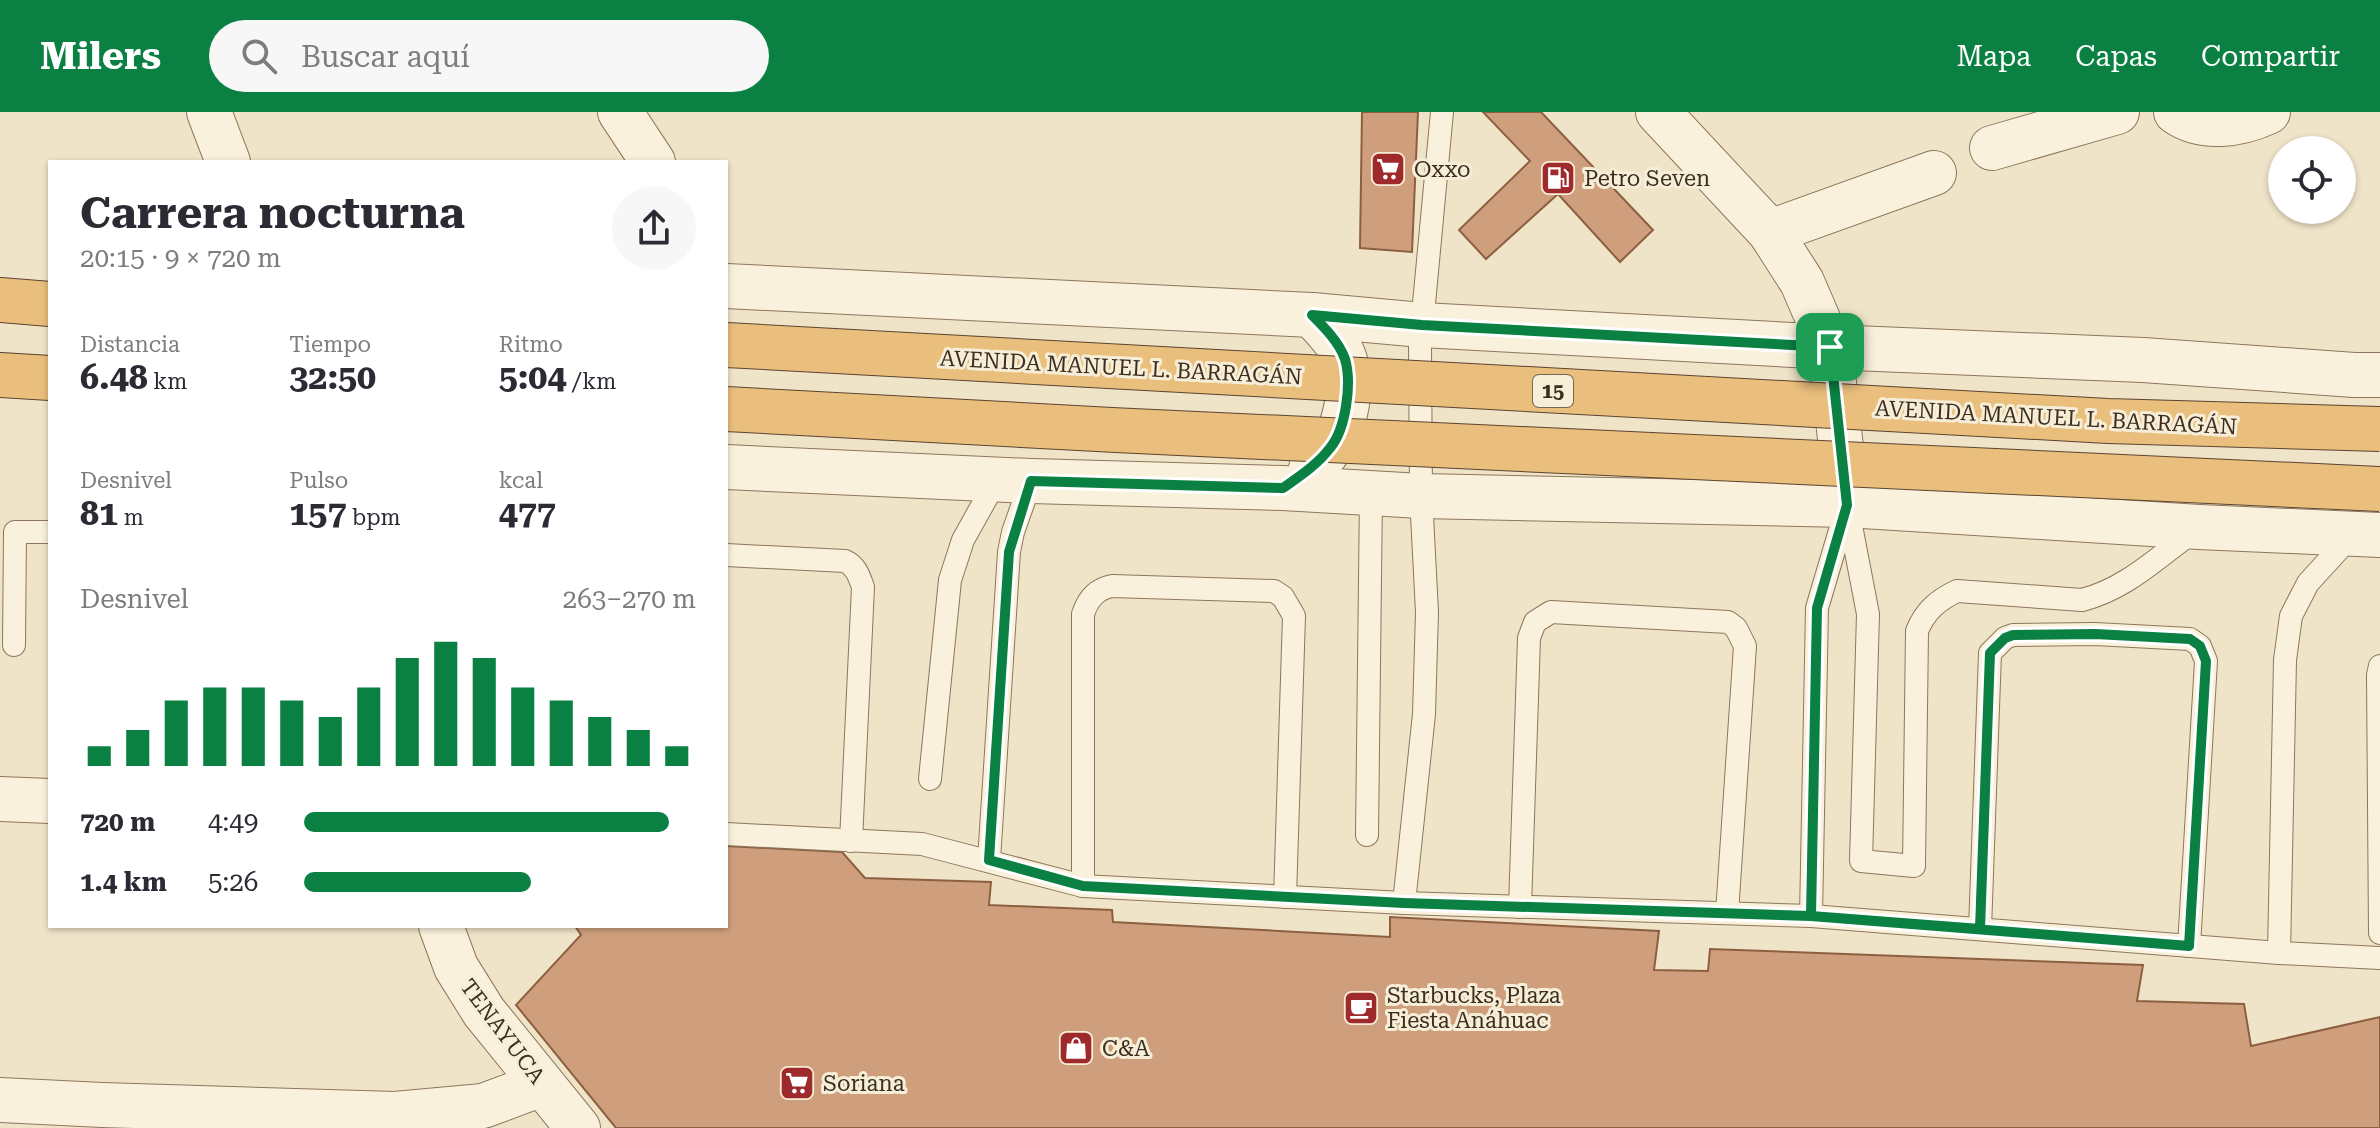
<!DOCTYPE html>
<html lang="es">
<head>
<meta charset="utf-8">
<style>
	:root { --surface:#fff; --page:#f7f7f7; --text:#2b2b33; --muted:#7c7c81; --accent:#0b8043 }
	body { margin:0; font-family:"Roboto Serif",serif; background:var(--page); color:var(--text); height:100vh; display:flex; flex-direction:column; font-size:30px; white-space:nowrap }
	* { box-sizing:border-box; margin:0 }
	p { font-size:26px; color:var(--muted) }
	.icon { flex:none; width:44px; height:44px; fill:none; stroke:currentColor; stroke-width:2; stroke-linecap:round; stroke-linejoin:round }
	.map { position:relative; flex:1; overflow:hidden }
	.details { position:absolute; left:48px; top:48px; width:680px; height:768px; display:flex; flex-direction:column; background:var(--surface); border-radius:0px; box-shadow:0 2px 6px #0004 }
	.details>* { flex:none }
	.tools { position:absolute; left:2268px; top:24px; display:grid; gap:16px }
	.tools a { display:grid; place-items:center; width:88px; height:88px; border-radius:50%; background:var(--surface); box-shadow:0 2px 6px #0004; font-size:40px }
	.pin { position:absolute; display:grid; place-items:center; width:68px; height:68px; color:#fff; margin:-34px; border-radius:16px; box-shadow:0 4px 12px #0006 }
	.round { display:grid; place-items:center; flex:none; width:84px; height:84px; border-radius:42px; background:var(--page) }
	.overview { display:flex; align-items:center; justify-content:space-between; height:136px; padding:0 32px }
	h1 { font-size:44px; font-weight:700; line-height:60px }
	.metrics { display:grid; grid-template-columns:repeat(3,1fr); gap:12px; height:136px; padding:8px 32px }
	.metrics div { display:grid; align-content:center }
	.metrics b { font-size:34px; font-weight:700 }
	.metrics small { font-size:22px; font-weight:400 }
	.metrics p { font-size:22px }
	.chart { height:224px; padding:16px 32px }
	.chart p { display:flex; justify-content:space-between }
	.chart svg { width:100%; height:144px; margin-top:8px; stroke:var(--accent); stroke-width:6 }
	ul { padding:0 32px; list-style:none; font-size:26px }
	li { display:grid; grid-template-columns:128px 96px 1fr; align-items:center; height:60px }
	li i { height:20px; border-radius:10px; background:var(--accent) }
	header { display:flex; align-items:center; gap:48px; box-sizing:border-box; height:112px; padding:0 40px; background:var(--accent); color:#fff }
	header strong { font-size:38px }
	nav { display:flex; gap:44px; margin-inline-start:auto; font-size:28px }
	.search { width:560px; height:72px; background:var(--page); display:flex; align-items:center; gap:20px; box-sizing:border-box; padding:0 28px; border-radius:44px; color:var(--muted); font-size:30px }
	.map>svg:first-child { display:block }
	.building { fill:#cf9f7d; stroke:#8d5f41; stroke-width:2 }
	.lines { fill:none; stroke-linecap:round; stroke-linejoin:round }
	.service-casing { stroke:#8d765c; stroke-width:24 }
	.minor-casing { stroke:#8d765c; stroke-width:46 }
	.tertiary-casing { stroke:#8d765c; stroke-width:46 }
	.trunk-casing { stroke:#5b4430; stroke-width:46 }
	.service { stroke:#faf1dc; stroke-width:22 }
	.minor { stroke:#faf1dc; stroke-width:44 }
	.tertiary { stroke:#faf1dc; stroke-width:44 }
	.trunk { stroke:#eabe7c; stroke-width:44 }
	.trunk-bridge-casing { stroke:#5b4430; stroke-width:46; stroke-linecap:butt }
	.trunk-bridge { stroke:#eabe7c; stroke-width:44 }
	.route-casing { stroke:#fff; stroke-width:16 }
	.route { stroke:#0b8043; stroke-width:10 }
	.labels { text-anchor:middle; stroke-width:6; stroke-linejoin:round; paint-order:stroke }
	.shield { fill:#f7eed8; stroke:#756857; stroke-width:2 }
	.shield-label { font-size:20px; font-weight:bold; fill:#3d2e20 }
	.poi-label { font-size:22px; fill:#3d2e20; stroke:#f7eed8; text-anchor:start }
	.street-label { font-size:22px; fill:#3d2e20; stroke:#f7eed8 }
</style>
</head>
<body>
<header>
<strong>Milers</strong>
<div class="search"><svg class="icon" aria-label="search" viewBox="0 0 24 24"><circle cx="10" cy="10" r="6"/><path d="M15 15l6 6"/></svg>Buscar aquí</div>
<nav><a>Mapa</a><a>Capas</a><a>Compartir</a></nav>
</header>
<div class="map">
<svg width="2380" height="1016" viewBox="0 0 2380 1016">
	<rect width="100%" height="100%" fill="#f0e4c8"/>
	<g class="building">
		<polygon points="1362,0 1418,0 1412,140 1360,136"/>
		<polygon points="1483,0 1541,0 1653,118 1620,150 1558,82 1486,147 1459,118 1530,49"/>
		<polygon points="726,734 842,740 865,766 991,770 989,793 1112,798 1113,810 1390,825 1390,805 1659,819 1654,858 1708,859 1710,837 2143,853 2137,889 2244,892 2251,934 2380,905 2380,1016 616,1016 516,893 581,823 575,814 726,814"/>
	</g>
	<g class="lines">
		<g class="service-casing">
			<g id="service">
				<path d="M1847 393 1868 502 1861 749 1914 754 1917 519C1925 499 1938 488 1957 479L2082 488C2126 477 2158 445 2194 419"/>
				<path d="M726 443 845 449C856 454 859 464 863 475L851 729"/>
				<polyline points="14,533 15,420 50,420"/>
				<polyline points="2380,554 2378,563 2380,821"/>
				<polyline points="930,667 950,468 963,428 997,367"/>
				<polyline points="726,722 922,732 1083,774 1404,791 1811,804 2279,841 2380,846"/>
				<polyline points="1367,723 1371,382"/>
				<polyline points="989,748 1009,440 1013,420 1031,369"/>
				<path d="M1083 774V502C1088 487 1096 477 1112 474L1274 479 1283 485 1294 504 1285 785"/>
				<polyline points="1404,791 1424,602 1427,500 1421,384 1420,234 1442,0"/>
				<polyline points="1520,795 1529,526 1535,510 1551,500 1728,510 1736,516 1745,534 1727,801"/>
				<polyline points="1811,804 1817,496 1846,398"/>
				<polyline points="1980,817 1990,541 2005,526 2013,523 2095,522 2190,527 2200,534 2206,549 2189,834"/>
				<polyline points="2279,841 2285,548 2291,504 2308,471 2351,424"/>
			</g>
		</g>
		<g class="minor-casing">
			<g id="minor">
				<polyline points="209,0 228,50"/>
				<polyline points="620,0 653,50"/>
				<path d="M2176 0C2203 19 2240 13 2268 0"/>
				<polyline points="1992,36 2117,0"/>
				<polyline points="1770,120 1934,61"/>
				<polyline points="0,687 50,689"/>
				<polyline points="441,814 456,855 484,900 578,1016"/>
				<polyline points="0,988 102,993 395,1002 483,994 542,972"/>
			</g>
		</g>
		<g class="tertiary-casing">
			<g id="tertiary">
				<polyline points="1658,0 1770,120 1802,170 1830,235 1847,391"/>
				<polyline points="726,174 1312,203 1422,213 1830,235 2143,248 2354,263 2380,263"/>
				<polyline points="726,355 1031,369 1283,376 1421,384 1847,393 2199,415 2380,423"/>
				<path d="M1311 356C1342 333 1355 285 1345 248 1340 231 1324 216 1312 203"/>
			</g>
		</g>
		<g class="trunk-casing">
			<g id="trunk">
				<polyline points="0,188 50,192"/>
				<polyline points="0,263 50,266"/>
			</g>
		</g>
		<use href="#service" class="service"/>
		<use href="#minor" class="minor"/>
		<use href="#tertiary" class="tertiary"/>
		<use href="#trunk" class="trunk"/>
		<g class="trunk-bridge-casing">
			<g id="trunk-bridge">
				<polyline points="726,233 2108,309 2380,317"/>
				<path d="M726 297C1277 328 1828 354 2380 377"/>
			</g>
		</g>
		<use href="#trunk-bridge" class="trunk-bridge"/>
	</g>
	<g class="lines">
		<g class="route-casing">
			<path id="route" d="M1830 235 1422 213 1312 203C1324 215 1339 230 1345 247 1352 271 1346 317 1330 336 1317 353 1300 364 1283 376L1031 369 1009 440 989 748 1083 774 1404 791 1811 804 2189 834 2206 549 2200 534 2190 527 2095 522 2013 523 2005 526 1990 541 1980 817 1811 804 1817 496 1847 393 1830 235"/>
		</g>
		<use href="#route" class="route"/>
	</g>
	<defs>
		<g id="supermarket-square" transform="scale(1.8)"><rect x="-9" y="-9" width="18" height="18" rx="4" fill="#9e2a2b" stroke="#f7eed8"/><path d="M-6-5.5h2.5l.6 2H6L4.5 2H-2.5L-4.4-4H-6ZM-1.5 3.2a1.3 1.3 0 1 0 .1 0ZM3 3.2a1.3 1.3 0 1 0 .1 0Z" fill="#fff"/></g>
		<g id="fuel-square" transform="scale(1.8)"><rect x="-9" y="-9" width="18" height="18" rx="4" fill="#9e2a2b" stroke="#f7eed8"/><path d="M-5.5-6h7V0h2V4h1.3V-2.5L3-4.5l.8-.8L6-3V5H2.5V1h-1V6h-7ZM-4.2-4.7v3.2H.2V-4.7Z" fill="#fff"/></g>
		<g id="cafe-square" transform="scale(1.8)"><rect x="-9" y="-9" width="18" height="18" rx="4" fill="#9e2a2b" stroke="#f7eed8"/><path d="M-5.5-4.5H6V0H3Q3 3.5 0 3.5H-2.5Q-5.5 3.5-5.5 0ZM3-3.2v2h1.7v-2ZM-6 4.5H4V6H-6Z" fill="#fff"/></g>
		<g id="shop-square" transform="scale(1.8)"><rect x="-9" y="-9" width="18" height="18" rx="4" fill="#9e2a2b" stroke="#f7eed8"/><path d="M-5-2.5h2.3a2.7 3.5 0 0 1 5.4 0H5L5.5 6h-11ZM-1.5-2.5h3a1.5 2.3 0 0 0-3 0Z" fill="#fff"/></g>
	</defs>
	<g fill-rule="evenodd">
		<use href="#supermarket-square" x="1388" y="57"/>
		<use href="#fuel-square" x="1558" y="66"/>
		<use href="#cafe-square" x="1361" y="896"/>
		<use href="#shop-square" x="1076" y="936"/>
		<use href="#supermarket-square" x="797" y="971"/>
	</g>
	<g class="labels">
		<rect class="shield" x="1533" y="263" width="40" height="32" rx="6"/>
		<g class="shield-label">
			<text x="1553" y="286">15</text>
		</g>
		<g class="poi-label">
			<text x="1414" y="65">Oxxo</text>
			<text x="1584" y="74">Petro Seven</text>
			<text x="1387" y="891">Starbucks, Plaza<tspan x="1387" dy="25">Fiesta Anáhuac</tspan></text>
			<text x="1102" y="944">C&amp;A</text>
			<text x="823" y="979">Soriana</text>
		</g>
		<g class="street-label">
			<text transform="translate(1121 255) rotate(3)" y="8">AVENIDA MANUEL L. BARRAGÁN</text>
			<text transform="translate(2056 305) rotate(3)" y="8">AVENIDA MANUEL L. BARRAGÁN</text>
			<text transform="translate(503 919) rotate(53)" y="8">TENAYUCA</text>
		</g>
	</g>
</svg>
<div class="tools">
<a><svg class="icon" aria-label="locate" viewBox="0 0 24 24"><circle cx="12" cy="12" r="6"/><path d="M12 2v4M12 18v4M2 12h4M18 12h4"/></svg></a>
</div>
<div class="pin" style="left:1830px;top:235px;background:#1e9e55"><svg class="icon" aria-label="arrive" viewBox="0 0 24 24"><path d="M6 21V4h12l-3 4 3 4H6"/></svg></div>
<section class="details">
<div class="overview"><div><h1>Carrera nocturna</h1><p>20:15 · 9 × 720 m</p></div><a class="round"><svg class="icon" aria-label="share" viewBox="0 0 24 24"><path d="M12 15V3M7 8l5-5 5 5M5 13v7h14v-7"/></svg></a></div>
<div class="metrics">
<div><p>Distancia</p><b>6.48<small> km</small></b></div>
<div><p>Tiempo</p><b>32:50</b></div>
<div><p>Ritmo</p><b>5:04<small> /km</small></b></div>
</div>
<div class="metrics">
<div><p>Desnivel</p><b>81<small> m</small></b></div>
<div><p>Pulso</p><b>157<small> bpm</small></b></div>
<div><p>kcal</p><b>477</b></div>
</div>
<div class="chart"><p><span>Desnivel</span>263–270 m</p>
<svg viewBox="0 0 160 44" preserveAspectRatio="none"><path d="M5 44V38M15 44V33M25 44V24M35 44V20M45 44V20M55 44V24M65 44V29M75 44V20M85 44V11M95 44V6M105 44V11M115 44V20M125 44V24M135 44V29M145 44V33M155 44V38"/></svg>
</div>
<ul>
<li><b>720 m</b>4:49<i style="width:93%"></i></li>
<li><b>1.4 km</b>5:26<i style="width:58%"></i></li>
</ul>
</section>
</div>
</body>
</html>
